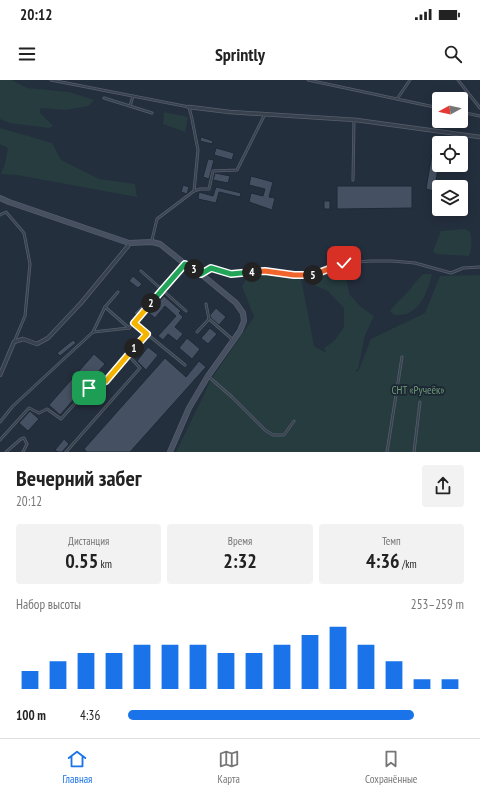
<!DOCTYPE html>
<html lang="ru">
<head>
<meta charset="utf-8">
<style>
	:root { --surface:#fff; --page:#f2f2f2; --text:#222; --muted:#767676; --line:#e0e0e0; --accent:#1a73e8 }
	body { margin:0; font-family:"PT Sans Narrow",sans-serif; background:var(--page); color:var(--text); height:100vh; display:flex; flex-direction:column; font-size:15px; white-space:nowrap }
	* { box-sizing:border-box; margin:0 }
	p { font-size:13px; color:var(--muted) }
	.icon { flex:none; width:22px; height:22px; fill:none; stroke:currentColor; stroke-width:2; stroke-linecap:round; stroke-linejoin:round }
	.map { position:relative; height:372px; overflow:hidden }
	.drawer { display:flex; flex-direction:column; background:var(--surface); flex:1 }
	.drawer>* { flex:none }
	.needle { width:26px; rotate:262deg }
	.tools { position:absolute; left:432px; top:12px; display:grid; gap:8px }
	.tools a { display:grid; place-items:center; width:36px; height:36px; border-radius:4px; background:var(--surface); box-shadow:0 2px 10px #0003; font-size:20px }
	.pin { position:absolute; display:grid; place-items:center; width:34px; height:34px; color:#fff; margin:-17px; border-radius:8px; box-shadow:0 2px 6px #0006 }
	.km { position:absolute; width:20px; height:20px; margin:-10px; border-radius:50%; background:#222; color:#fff; font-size:11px; line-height:20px; text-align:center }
	.round { display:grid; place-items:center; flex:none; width:42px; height:42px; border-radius:4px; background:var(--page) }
	.overview { display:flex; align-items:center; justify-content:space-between; height:68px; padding:0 16px }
	h1 { font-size:22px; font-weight:700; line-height:30px }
	.stats { display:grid; grid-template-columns:repeat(3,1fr); gap:6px; height:68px; padding:4px 16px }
	.stats div { display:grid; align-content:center; border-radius:4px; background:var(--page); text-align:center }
	.stats b { font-size:20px; font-weight:700 }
	.stats small { font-size:11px; font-weight:400 }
	.stats p { font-size:11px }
	.chart { height:112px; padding:8px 16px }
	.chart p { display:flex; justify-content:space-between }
	.chart svg { width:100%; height:72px; margin-top:4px; stroke:var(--accent); stroke-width:6 }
	ul { padding:0 16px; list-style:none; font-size:13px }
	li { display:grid; grid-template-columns:64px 48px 1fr; align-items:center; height:30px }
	li i { height:10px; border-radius:5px; background:var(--accent) }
	.status { display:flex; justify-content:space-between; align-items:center; height:28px; padding:0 20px; background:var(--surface); direction:ltr }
	.status svg { height:11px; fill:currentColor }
	header { display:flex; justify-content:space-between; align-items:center; height:52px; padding:0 16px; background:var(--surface); font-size:18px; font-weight:700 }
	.tab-bar { display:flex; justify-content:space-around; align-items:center; height:56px; border-top:1px solid var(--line); background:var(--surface); font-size:11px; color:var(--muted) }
	.tab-bar a { display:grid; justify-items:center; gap:2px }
	.tab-bar .current { color:var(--accent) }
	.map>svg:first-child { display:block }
	.green { fill:#263c3f }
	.building { fill:#455162; stroke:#1f2835 }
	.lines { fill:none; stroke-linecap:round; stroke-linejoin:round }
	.lane-casing { stroke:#565f6c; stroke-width:3 }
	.street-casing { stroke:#565f6c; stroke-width:4.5 }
	.secondary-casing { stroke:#565f6c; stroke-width:6 }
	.lane { stroke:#38414e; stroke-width:1.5 }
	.street { stroke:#38414e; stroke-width:3 }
	.secondary { stroke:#465061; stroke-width:4.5 }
	.split-1-casing { stroke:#fff; stroke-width:8 }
	.split-2-casing { stroke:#fff; stroke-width:8 }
	.split-3-casing { stroke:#fff; stroke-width:8 }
	.split-4-casing { stroke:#fff; stroke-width:8 }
	.split-5-casing { stroke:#fff; stroke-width:8 }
	.split-6-casing { stroke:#fff; stroke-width:8 }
	.split-1 { stroke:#f5b400; stroke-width:5 }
	.split-2 { stroke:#f5b400; stroke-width:5 }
	.split-3 { stroke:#22a559; stroke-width:5 }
	.split-4 { stroke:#22a559; stroke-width:5 }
	.split-5 { stroke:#f0652b; stroke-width:5 }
	.split-6 { stroke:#f0652b; stroke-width:5 }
	.labels { text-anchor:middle; stroke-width:3.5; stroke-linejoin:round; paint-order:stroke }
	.park-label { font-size:11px; fill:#6b9a76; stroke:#1d2633 }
</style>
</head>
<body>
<div class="status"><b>20:12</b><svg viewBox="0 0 49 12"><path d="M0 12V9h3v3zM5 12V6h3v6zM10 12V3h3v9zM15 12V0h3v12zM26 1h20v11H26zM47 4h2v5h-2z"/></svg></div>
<header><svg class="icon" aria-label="menu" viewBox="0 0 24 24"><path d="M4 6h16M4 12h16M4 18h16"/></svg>Sprintly<svg class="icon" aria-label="search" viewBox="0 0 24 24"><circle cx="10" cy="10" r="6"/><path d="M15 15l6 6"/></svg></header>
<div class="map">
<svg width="480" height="372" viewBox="0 0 480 372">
	<rect width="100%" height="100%" fill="#242f3e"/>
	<g class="green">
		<polygon points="0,0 11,0 27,8 69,12 94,20 88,26 66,30 40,28 40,33 53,46 49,48 10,43 0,39"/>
		<polygon points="164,32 188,37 185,52 163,44"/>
		<polygon points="0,48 52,63 61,80 99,99 135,104 137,117 17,95 1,94 5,84 8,68 0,64"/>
		<path d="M466 149 470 152C472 161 472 167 469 176L436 174 433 171 441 151Z"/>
		<polygon points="251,192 301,198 314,266 326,273 324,268 334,261 344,247 344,228 328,211 316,206 313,202 328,193 338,193 347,201 349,214 362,228 374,236 365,255 358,289 355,290 358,292 371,259 425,233 440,196 480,195 480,372 176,372 212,298 254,237 242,206"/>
		<path d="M423 194H432C428 210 423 226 407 234 403 235 398 235 394 235L390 231C394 225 399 221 403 217 410 210 416 201 423 194Z"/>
	</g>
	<g class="building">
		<polygon points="201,57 213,61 212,64 200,61"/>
		<polygon points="216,68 234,73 232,80 214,75"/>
		<polygon points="432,74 439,75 439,83 434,111 426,109"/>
		<polygon points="208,79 214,80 209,99 203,97"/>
		<polygon points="215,93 230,96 228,103 213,100"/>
		<polygon points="251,96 273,102 269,117 275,118 272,130 249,122 251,113 263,116 265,109 249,105"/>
		<polygon points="183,105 189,107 187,114 181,112"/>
		<polygon points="337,106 412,106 412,128 337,129"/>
		<polygon points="216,107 241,113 240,117 219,112 216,123 198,119 199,112 213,116"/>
		<rect x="324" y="121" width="6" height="8"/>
		<polygon points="133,196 142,204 138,208 129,201"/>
		<polygon points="164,216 181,231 179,233 183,237 175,247 183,254 177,261 168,254 163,260 158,256 176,236 165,226 155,238 149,233"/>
		<polygon points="147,220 149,222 137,236 134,233"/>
		<polygon points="216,228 226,237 219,245 211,238 210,235"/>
		<polygon points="210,248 217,254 208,264 201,258"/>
		<polygon points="187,258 200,269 192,279 179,268"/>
		<polygon points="73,260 76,263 60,276 57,273"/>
		<polygon points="148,267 158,275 146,290 137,281"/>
		<polygon points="94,274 105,284 60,335 49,325"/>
		<polygon points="165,278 186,297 199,281 206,287 130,372 87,372 84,369"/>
		<polygon points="30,331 39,339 28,351 19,343"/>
		<polygon points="64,359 69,364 62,372 58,372 55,370"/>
	</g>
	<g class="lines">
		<g class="lane-casing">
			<g id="lane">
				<polyline points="51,0 189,27 192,39 198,70 194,111"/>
				<polyline points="308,0 439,28"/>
				<polyline points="458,0 480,28"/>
				<polyline points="104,18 152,33"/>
				<polyline points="397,19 410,0"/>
				<polyline points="130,26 133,16"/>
				<polyline points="461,32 480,36"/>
				<polyline points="353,100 354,40"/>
				<polyline points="0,135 6,132 24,153 30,184 25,236 14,262"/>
				<polyline points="152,160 157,139 194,111 200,109 209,109 213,91 237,90 265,34"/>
				<polyline points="141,191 186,231"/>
				<polyline points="201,194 211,188 231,194 265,191 294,195 313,195 344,183 370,181 392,181 415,183 451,193 463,188 480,187"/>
				<polyline points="206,224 209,239 232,259"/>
				<polyline points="105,227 129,248"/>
				<polyline points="93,252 105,227 118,212"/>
				<polyline points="197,252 209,239"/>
				<polyline points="147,254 185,285"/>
				<polyline points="209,297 232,317 265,350 273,355 284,355 294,341"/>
				<polyline points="0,342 13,326 93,252 129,248 184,185"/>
				<polyline points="0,360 29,328 39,333 47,329 61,339 89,308 106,301 128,275"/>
				<polyline points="6,372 21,359 24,358 27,364 23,372"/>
				<polyline points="66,372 140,288 128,275 147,254 134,243"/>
				<polyline points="387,372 402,277"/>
				<polyline points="414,372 420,322"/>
			</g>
		</g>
		<g class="street-casing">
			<g id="street">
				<polyline points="189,27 230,32 356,40 480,57"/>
				<polyline points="0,295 14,262 23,259 37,264 48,258 81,223 128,166 129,163"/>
			</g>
		</g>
		<g class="secondary-casing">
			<polyline id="secondary" points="0,118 9,122 129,163 152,162 160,164 185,184 201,194 236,223 243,233 244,241 240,251 208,296 189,328 170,372"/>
		</g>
		<use href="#lane" class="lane"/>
		<use href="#street" class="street"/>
		<use href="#secondary" class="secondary"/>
	</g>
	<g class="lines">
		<g class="split-1-casing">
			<polyline id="split-1" points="89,308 106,301 134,268"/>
		</g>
		<g class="split-2-casing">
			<polyline id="split-2" points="134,268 147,254 134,243 151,223"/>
		</g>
		<g class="split-3-casing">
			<polyline id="split-3" points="151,223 185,184 194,189"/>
		</g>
		<g class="split-4-casing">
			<polyline id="split-4" points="194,189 201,194 211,188 231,194 252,192"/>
		</g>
		<g class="split-5-casing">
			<polyline id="split-5" points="252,192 265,191 294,195 313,195"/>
		</g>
		<g class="split-6-casing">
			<polyline id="split-6" points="313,195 344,183"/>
		</g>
		<use href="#split-1" class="split-1"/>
		<use href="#split-2" class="split-2"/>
		<use href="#split-3" class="split-3"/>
		<use href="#split-4" class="split-4"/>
		<use href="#split-5" class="split-5"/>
		<use href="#split-6" class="split-6"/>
	</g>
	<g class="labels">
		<g class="park-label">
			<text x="418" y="314">СНТ «Ручеёк»</text>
		</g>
	</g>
</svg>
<div class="tools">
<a><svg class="needle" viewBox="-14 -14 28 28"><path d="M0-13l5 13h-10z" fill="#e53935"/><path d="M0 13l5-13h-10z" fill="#767676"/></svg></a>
<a><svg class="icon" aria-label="locate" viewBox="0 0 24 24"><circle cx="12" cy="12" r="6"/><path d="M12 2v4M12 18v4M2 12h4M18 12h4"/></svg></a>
<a><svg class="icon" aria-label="layers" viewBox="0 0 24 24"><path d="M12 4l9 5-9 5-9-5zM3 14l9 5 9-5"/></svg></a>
</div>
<div class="pin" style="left:89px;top:308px;background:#1e9e55"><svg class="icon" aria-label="arrive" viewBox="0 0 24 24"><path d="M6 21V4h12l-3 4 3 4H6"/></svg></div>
<div class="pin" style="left:344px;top:183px;background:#d93025"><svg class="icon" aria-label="check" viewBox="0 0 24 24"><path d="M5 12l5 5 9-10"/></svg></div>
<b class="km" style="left:134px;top:268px">1</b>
<b class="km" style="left:151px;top:223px">2</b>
<b class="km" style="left:194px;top:189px">3</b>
<b class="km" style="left:252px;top:192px">4</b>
<b class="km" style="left:313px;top:195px">5</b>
</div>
<section class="drawer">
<div class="overview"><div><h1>Вечерний забег</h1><p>20:12</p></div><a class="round"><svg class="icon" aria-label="share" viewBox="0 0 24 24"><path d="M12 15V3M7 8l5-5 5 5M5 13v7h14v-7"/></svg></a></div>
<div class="stats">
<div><p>Дистанция</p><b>0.55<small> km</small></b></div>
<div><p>Время</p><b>2:32</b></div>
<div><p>Темп</p><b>4:36<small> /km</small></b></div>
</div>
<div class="chart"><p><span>Набор высоты</span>253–259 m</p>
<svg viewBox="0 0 160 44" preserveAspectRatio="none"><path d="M5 44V33M15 44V27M25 44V22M35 44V22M45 44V17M55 44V17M65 44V17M75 44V22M85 44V22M95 44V17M105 44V11M115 44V6M125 44V17M135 44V27M145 44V38M155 44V38"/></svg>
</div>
<ul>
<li><b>100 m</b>4:36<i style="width:85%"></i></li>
</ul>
</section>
<nav class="tab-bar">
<a class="current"><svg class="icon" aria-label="home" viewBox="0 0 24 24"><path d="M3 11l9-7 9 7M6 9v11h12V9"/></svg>Главная</a>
<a><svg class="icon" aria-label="map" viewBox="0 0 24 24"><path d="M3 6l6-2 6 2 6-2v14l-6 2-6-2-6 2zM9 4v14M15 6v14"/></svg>Карта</a>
<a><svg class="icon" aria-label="saved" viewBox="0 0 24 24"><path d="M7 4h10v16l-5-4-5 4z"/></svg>Сохранённые</a>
</nav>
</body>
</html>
